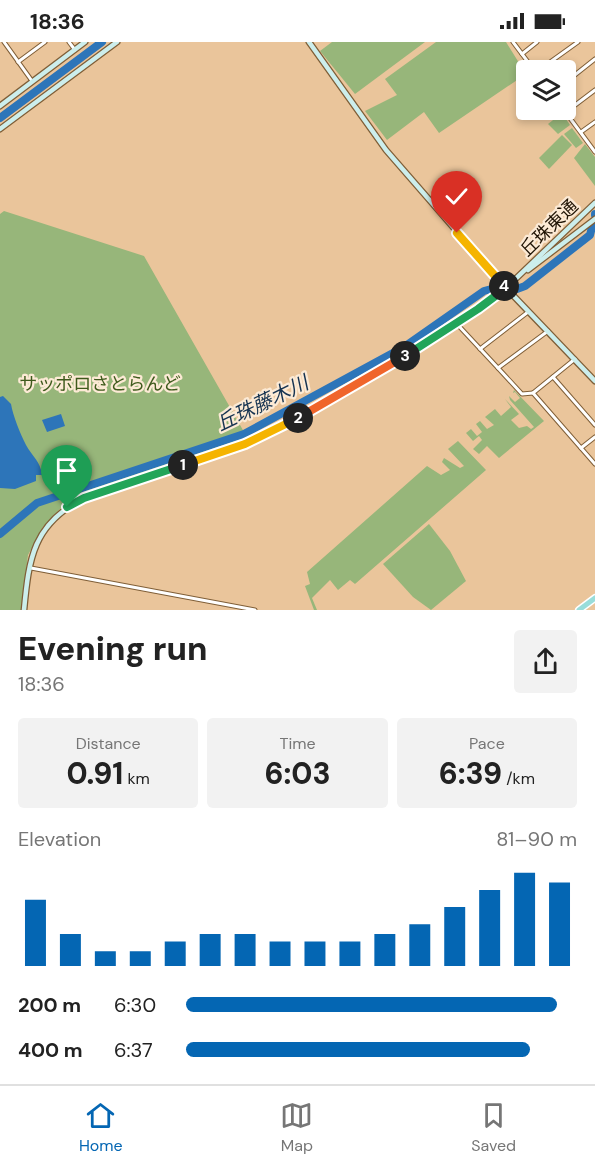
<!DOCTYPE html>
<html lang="en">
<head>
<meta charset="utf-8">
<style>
	:root { --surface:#fff; --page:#f2f2f2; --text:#222; --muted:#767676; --line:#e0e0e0; --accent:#0466b3 }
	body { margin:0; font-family:"DM Sans","Noto Sans JP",sans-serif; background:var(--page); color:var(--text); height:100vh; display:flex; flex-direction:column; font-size:22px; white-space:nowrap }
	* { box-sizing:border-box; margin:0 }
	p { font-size:20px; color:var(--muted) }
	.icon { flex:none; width:33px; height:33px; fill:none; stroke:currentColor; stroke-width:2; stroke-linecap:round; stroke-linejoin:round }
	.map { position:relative; height:568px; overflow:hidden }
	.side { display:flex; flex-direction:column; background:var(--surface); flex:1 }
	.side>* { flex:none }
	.buttons { position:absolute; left:516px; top:18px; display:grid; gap:12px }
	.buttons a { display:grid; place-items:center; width:60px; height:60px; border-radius:6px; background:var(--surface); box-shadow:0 3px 9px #0003; font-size:30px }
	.pin { position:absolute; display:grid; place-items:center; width:51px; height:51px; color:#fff; margin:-62px -26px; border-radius:50% 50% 50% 0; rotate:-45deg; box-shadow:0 0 6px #0007 }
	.pin .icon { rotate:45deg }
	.km { position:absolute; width:30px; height:30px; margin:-15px; border-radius:50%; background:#222; color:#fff; font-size:16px; line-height:30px; text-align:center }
	.round { display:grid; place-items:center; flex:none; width:63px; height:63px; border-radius:6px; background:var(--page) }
	.headline { display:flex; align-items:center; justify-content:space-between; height:102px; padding:0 18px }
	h1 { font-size:33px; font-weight:800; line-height:45px }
	.figures { display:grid; grid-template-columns:repeat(3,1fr); gap:9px; height:102px; padding:6px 18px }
	.figures div { display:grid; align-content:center; border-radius:6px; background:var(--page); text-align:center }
	.figures b { font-size:30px; font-weight:800 }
	.figures small { font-size:16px; font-weight:400 }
	.figures p { font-size:16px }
	.chart { height:168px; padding:12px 18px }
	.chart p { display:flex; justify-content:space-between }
	.chart svg { width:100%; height:108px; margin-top:6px; stroke:var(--accent); stroke-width:6 }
	ul { padding:0 18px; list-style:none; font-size:20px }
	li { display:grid; grid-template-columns:96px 72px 1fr; align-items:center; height:45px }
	li i { height:15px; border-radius:8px; background:var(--accent) }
	.status { display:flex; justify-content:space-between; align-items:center; height:42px; padding:0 30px; background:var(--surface); direction:ltr }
	.status svg { height:16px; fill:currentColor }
	.tabs { display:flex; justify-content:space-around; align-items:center; height:84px; border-top:2px solid var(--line); background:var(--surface); font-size:16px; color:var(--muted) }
	.tabs a { display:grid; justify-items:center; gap:3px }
	.tabs .selected { color:var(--accent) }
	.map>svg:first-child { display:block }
	.green { fill:#97b67a }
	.water { fill:#2d75b9 }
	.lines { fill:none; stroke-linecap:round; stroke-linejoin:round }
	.river { stroke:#2d75b9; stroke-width:8 }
	.street-casing { stroke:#7f5e37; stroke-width:5 }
	.secondary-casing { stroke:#7f5e37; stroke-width:7 }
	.primary-casing { stroke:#fff; stroke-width:8 }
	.street { stroke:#fff; stroke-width:3 }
	.secondary { stroke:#cceeec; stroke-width:4.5 }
	.primary { stroke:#99ddda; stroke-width:5 }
	.split-1-casing { stroke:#fff; stroke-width:12 }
	.split-2-casing { stroke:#fff; stroke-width:12 }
	.split-3-casing { stroke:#fff; stroke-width:12 }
	.split-4-casing { stroke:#fff; stroke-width:12 }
	.split-5-casing { stroke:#fff; stroke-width:12 }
	.split-1 { stroke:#22a559; stroke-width:8 }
	.split-2 { stroke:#f5b400; stroke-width:8 }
	.split-3 { stroke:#f0652b; stroke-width:8 }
	.split-4 { stroke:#22a559; stroke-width:8 }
	.split-5 { stroke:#f5b400; stroke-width:8 }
	.labels { text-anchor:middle; stroke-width:4.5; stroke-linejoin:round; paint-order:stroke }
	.street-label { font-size:18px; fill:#1f1304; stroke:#fcead5 }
	.park-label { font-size:18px; fill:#3e5a1c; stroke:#fcead5 }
	.water-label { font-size:20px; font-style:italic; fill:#163351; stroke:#fcead5 }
</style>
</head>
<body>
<div class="status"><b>18:36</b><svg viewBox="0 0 49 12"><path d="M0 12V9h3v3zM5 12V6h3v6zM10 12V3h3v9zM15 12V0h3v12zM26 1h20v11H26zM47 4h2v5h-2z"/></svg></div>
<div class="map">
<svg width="595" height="568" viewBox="0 0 595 568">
	<rect width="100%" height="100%" fill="#eac59b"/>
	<g class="green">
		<polygon points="332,0 425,0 355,52 320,9"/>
		<polygon points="436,0 506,0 526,32 439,91 424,70 387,98 365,69 397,53 385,37"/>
		<polygon points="562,71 570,83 558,92 548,82"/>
		<polygon points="572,86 583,101 576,106 564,92"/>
		<polygon points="562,93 572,103 549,127 539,116"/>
		<polygon points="585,102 595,115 595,144 574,116"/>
		<polygon points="4,169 144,214 248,397 227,406 87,451 62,465 43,485 28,513 21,568 0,568 0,172"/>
		<polygon points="514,348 544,379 499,416 487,404 479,412 473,407 482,398 479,394 473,399 466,391 471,387 477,394 482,390 476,382 480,379 487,387 494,383 485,375 495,367 501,374 511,365 505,357 519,372 511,378 519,386 527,384 531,387 534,385 510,358 509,354 515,360 520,356 515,350 513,351"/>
		<polygon points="458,399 486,428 355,542 350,538 338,548 330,538 312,556 317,568 314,568 305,544 310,542 307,530 427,424 441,433 450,428 442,420 444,416 460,426 464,424 448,407"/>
		<polygon points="429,482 450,509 466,539 431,568 413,555 383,522"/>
	</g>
	<g class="water">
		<path d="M3 354 11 362C13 374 20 391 26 403 32 414 41 420 42 433H36V439L15 447 0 446V355Z"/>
		<polygon points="61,372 65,384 47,390 42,378"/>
	</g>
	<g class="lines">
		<g class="river">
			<polyline points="0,76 102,0"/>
			<polyline points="595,173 595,172"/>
			<polyline points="517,247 525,244 590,193 593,181"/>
			<polyline points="0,492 37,461 244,392 404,305 484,249 495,246"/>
		</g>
		<g class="street-casing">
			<g id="street">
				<polyline points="4,0 32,39"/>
				<polyline points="69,0 75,8"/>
				<polyline points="513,0 534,28"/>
				<polyline points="522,12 537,0"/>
				<polyline points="18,20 45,0"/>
				<polyline points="539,28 578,0"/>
				<polyline points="566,40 595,17"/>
				<polyline points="564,68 595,110"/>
				<polyline points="566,70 595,48"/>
				<polyline points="581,90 595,80"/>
				<polyline points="457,282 498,326 548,289"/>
				<polyline points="480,307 528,270"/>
				<polyline points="575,317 533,351 595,422"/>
				<polyline points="498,326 522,352 533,351"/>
				<polyline points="553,335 595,383"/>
				<polyline points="581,406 595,395"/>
				<polyline points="31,526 255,568"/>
			</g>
		</g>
		<g class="secondary-casing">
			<g id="secondary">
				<polyline points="309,0 386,108 506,246 595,339"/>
				<polyline points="0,64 85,0"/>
				<polyline points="0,87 117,0"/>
				<polyline points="528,228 595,177"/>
				<path d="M24 568C29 516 33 482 84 456L245 402 322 362 479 267 506 246 595 161"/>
			</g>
		</g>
		<g class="primary-casing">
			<polyline id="primary" points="579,568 595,556"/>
		</g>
		<use href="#street" class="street"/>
		<use href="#secondary" class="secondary"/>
		<use href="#primary" class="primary"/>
	</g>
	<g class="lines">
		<g class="split-1-casing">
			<polyline id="split-1" points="67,465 84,456 183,423"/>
		</g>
		<g class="split-2-casing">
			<polyline id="split-2" points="183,423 245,402 298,376"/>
		</g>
		<g class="split-3-casing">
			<polyline id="split-3" points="298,376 405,314"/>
		</g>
		<g class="split-4-casing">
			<polyline id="split-4" points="405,314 478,267 506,246 504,244"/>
		</g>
		<g class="split-5-casing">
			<polyline id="split-5" points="457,191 504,244"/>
		</g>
		<use href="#split-1" class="split-1"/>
		<use href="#split-2" class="split-2"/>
		<use href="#split-3" class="split-3"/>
		<use href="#split-4" class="split-4"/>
		<use href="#split-5" class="split-5"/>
	</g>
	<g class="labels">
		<g class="street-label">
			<text transform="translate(549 186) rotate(-44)" y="6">丘珠東通</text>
		</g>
		<g class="park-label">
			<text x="100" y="348">サッポロさとらんど</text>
		</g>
		<g class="water-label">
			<text transform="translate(262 361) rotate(-26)" y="7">丘珠藤木川</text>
		</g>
	</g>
</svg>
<div class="buttons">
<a><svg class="icon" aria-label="layers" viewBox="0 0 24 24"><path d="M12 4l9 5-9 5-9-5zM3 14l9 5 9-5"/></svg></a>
</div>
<div class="pin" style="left:67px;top:465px;background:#1e9e55"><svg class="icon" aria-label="arrive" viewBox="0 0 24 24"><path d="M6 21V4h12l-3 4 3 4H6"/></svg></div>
<div class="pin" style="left:457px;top:191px;background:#d93025"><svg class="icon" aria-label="check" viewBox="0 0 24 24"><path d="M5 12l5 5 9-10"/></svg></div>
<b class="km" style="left:183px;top:423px">1</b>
<b class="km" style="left:298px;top:376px">2</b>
<b class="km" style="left:405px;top:314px">3</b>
<b class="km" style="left:504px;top:244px">4</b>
</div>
<section class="side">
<div class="headline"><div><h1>Evening run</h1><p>18:36</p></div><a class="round"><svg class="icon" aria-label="share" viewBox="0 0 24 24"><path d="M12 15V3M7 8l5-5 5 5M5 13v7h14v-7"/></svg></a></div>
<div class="figures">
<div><p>Distance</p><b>0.91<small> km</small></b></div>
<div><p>Time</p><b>6:03</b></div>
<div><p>Pace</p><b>6:39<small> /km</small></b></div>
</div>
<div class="chart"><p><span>Elevation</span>81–90 m</p>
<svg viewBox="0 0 160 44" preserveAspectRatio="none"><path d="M5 44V17M15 44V31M25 44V38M35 44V38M45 44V34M55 44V31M65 44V31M75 44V34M85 44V34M95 44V34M105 44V31M115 44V27M125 44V20M135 44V13M145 44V6M155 44V10"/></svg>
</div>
<ul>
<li><b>200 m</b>6:30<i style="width:95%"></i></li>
<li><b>400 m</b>6:37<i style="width:88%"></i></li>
</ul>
</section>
<nav class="tabs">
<a class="selected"><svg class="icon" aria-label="home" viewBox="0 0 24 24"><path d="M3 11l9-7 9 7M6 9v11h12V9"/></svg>Home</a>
<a><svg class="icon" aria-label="map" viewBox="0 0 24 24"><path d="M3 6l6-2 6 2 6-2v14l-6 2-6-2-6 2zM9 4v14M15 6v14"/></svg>Map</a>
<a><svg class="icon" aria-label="saved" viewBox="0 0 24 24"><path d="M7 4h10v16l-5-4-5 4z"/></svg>Saved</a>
</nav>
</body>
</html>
